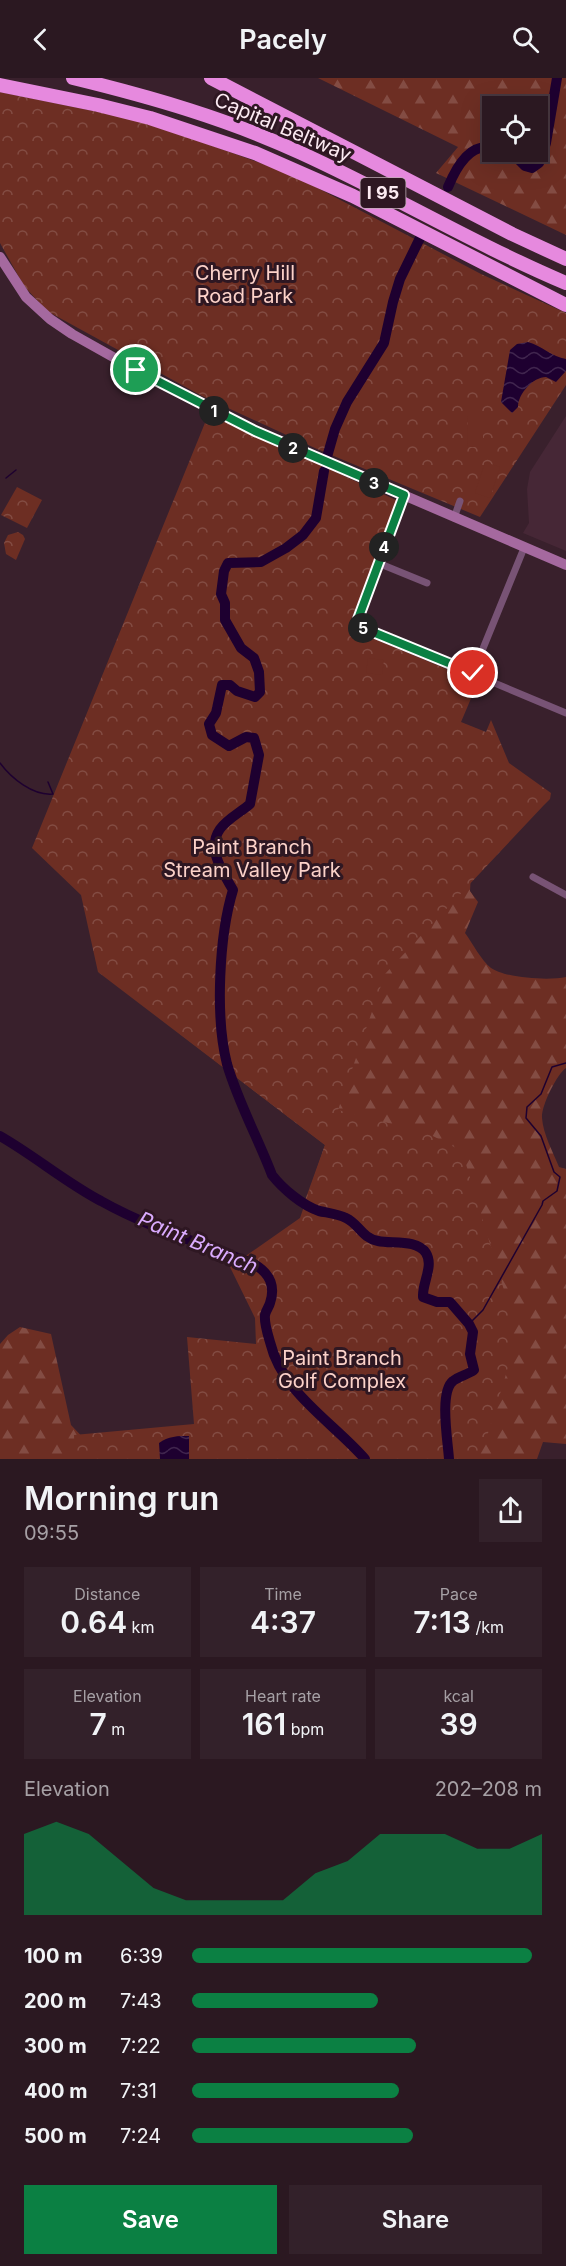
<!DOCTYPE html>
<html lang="en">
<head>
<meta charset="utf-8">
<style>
	:root { --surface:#2b1821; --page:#33212a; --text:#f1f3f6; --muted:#a6a0a5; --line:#47373f; --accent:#0b8043 }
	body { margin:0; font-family:Inter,sans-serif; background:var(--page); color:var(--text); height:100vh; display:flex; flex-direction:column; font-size:22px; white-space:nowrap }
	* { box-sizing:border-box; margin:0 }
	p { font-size:20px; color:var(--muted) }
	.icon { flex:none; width:33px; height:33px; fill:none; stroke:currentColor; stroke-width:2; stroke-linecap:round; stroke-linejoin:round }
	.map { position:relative; height:1381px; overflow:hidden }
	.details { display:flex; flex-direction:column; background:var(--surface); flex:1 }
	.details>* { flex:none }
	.controls { position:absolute; left:482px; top:18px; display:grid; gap:12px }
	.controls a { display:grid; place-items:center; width:66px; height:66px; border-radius:0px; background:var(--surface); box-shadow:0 6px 24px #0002,0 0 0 2px var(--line); font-size:30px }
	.pin { position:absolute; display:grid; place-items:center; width:51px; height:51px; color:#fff; margin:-26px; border:3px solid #fff; border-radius:50%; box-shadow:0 2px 6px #0007 }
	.km { position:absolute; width:30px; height:30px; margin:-15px; border-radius:50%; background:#222; color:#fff; font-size:16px; line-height:30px; text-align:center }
	.round { display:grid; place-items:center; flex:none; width:63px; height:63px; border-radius:0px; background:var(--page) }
	.head { display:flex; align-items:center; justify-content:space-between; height:102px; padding:0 24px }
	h1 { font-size:33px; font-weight:600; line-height:45px }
	.stats { display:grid; grid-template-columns:repeat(3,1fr); gap:9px; height:102px; padding:6px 24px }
	.stats div { display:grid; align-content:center; border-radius:0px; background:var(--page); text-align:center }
	.stats b { font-size:30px; font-weight:600 }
	.stats small { font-size:16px; font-weight:400 }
	.stats p { font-size:16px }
	.chart { height:168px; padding:12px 24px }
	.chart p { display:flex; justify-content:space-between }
	.chart svg { width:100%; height:108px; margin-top:6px; fill:var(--accent); opacity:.7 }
	.primary-button { display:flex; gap:12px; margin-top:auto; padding:12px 24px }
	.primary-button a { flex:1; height:69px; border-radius:0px; background:var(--accent); color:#fff; font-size:24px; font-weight:600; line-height:69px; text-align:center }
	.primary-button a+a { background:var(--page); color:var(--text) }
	ul { padding:0 24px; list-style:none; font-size:20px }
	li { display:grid; grid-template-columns:96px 72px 1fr; align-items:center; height:45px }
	li i { height:15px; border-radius:8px; background:var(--accent) }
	header { display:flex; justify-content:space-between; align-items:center; height:78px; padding:0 24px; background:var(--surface); font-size:27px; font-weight:600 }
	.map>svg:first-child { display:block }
	.built { fill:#462736 }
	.forest { fill:url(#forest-firs); fill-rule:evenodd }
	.park { fill:url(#park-crowns) }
	.garden { fill:#6d2e23 }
	.water { fill:url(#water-waves) }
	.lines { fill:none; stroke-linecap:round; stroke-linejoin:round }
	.stream { stroke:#1e0030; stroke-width:1.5 }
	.river { stroke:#1e0030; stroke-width:10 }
	.street { stroke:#785375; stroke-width:7 }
	.secondary { stroke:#a5699f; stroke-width:10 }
	.highway { stroke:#e689de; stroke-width:14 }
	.route-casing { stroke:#fff; stroke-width:12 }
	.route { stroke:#0b8043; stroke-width:8 }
	.labels { text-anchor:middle; stroke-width:6; stroke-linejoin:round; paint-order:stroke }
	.shield { fill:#2e1722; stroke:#beabb4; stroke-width:1.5 }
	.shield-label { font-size:18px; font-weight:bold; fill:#fcebf2 }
	.street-label { font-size:20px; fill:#fcebf2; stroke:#2e1722 }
	.park-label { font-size:20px; fill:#fcd2c9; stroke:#2e1722 }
	.water-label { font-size:21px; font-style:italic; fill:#daabfe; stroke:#2e1722 }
</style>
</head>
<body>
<header><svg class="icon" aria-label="back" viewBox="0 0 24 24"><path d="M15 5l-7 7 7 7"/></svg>Pacely<svg class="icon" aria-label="search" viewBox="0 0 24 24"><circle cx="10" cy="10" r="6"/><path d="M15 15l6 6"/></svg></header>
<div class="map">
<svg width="566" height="1381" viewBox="0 0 566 1381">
	<defs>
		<pattern id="forest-firs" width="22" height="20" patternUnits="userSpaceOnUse" patternTransform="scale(1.5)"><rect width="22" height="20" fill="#6d2e23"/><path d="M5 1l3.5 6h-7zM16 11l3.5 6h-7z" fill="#834c43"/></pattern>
		<pattern id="park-crowns" width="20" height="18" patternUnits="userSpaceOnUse" patternTransform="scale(1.5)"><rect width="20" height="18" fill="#6d2e23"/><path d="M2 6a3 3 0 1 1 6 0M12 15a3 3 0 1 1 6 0" fill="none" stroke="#834c43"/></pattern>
		<pattern id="water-waves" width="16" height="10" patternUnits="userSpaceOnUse" patternTransform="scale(1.5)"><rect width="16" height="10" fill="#1e0030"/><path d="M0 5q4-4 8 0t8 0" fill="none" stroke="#40254e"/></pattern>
	</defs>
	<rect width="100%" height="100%" fill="#39202c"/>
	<polygon class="built" points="566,338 566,473 523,455 529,445 527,411 530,394"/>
	<g class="forest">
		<path d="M318 0H566V157L436 95 458 69ZM492 28H537V74H492Z"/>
		<path d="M347 546 360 551 346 572 471 795 470 813 478 824 465 855C473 866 481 882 491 890 505 900 549 903 566 899V990C557 996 541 1028 542 1040 543 1056 553 1074 559 1089L566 1091V1366L543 1364 537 1381H446L343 1147 303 1128 325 1067 180 956Z"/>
		<polygon points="20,1249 51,1256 71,1347 90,1367 90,1381 0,1381 0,1266 8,1257"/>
	</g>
	<g class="park">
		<polygon points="0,14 128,40 171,53 291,96 481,196 566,235 566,307 480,439 317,371 202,318 47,233 24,208 0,165"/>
		<polygon points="209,335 398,423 348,550 478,604 461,644 486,654 491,642 509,685 551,715 550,721 544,727 385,896 338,1032 427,1055 462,1073 510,1232 511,1280 485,1365 475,1381 75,1381 74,1357 194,1346 187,1259 256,1266 255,1240 230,1189 300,1140 325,1067 98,894 81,817 32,770"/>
		<polygon points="17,409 42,422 27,450 1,437"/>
		<polygon points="18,454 23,457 25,461 16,482 6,476 4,465 8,457"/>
	</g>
	<g class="garden">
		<polygon points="468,337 483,337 483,369 467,369"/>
		<polygon points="485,384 500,389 490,420 475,415"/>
		<polygon points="368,580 384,582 382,597 366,595"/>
	</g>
	<g class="water">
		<path d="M528 264C542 268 552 279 566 281V293L556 304 546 299C533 299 518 316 518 329L512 335 501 324 510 272 517 266Z"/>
		<path d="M189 1358V1381H160L159 1365C168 1358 178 1358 189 1358Z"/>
	</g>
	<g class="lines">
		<g class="stream">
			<polyline points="6,400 16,392"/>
			<path d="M0 685C11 700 33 718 53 716L48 704"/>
			<polyline points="469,1246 483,1232 542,1127 543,1123 557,1113 560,1099 554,1094 541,1058 526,1040 527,1029 541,1016 552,989 566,985"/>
		</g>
		<g class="river">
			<polyline points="498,74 517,80 525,88 532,90 539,85 546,65 557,0"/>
			<path d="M448 109C455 92 469 64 492 70"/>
			<polyline points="327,379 335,351 347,324 384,265 393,224 400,201 420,160"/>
			<path d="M324 393 316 440 303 457 286 470 261 484 228 485 224 493 221 516 225 525V542L241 570 254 580 259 594 260 614 255 619 237 613 230 607H222L216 635 209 646 212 657 229 668 246 659 254 660 259 677 250 726C241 734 227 741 220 751 206 771 223 794 233 812 219 858 215 939 227 986 238 1024 258 1060 272 1097 283 1111 302 1127 319 1133 328 1135 338 1136 346 1140 359 1146 362 1160 378 1163 392 1166 417 1161 426 1175 434 1188 422 1205 423 1219L437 1224H450L469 1246 473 1254 470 1276 474 1292C467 1297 459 1298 453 1303 439 1314 448 1364 449 1381"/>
			<path d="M0 1058C35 1078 65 1104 101 1123 149 1150 203 1166 254 1186 269 1195 276 1207 270 1225 269 1229 266 1232 265 1237 264 1245 268 1257 270 1264 282 1315 333 1344 365 1381"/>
		</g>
		<g class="street">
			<polyline points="404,417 358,541 363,550 566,635"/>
			<polyline points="454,440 460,423"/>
			<polyline points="378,485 427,505"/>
			<polyline points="473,595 524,470"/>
			<polyline points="533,799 566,817"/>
		</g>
		<polyline class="secondary" points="0,179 26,219 50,241 72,256 129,288 255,353 566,487"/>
		<g class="highway">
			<path d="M73 0C151 19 228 41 301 75 391 116 476 167 566 205"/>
			<polyline points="211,0 512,156 566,181"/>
			<polyline points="0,7 98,27 150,40 255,75 353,118 566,227"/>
		</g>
	</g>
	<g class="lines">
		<g class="route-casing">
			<polyline id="route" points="136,292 255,353 404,417 358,541 363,550 473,595"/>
		</g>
		<use href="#route" class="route"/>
	</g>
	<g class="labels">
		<rect class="shield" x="360.5" y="100" width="45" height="30" rx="4.5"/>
		<g class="shield-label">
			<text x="383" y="121">I 95</text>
		</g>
		<g class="street-label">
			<text transform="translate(283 49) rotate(23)" y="7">Capital Beltway</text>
		</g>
		<g class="park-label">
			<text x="245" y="202">Cherry Hill<tspan x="245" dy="23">Road Park</tspan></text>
			<text x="252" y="776">Paint Branch<tspan x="252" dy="23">Stream Valley Park</tspan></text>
			<text x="342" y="1287">Paint Branch<tspan x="342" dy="23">Golf Complex</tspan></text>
		</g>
		<g class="water-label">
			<text transform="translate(198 1165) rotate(23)" y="7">Paint Branch</text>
		</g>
	</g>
</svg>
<div class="controls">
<a><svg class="icon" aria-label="locate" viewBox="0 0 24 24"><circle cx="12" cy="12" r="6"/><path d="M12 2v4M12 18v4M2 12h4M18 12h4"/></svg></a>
</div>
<div class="pin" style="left:136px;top:292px;background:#1e9e55"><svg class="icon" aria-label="arrive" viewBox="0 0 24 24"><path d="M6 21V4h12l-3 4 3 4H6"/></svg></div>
<div class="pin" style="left:473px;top:595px;background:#d93025"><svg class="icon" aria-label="check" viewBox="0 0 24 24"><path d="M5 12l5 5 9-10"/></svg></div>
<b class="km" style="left:214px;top:333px">1</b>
<b class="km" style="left:293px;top:370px">2</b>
<b class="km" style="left:374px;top:405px">3</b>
<b class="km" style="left:384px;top:469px">4</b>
<b class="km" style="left:363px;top:550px">5</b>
</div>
<section class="details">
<div class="head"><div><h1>Morning run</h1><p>09:55</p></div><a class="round"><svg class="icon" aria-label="share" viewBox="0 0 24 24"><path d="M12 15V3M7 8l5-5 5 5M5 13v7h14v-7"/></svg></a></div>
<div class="stats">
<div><p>Distance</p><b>0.64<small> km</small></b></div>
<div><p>Time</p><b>4:37</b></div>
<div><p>Pace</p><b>7:13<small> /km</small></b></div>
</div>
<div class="stats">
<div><p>Elevation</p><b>7<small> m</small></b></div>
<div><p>Heart rate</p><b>161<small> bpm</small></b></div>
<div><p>kcal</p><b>39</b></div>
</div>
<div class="chart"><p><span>Elevation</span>202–208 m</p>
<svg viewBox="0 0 160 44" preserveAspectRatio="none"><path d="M0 44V11L10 6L20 11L30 22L40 33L50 38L60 38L70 38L80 38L90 27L100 22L110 11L120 11L130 11L140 17L150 17L160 11V44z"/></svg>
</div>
<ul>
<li><b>100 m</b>6:39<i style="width:97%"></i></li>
<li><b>200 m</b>7:43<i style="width:53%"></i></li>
<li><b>300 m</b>7:22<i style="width:64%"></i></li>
<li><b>400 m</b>7:31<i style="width:59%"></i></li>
<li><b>500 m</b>7:24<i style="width:63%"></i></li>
</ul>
<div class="primary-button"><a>Save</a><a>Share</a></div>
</section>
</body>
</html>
